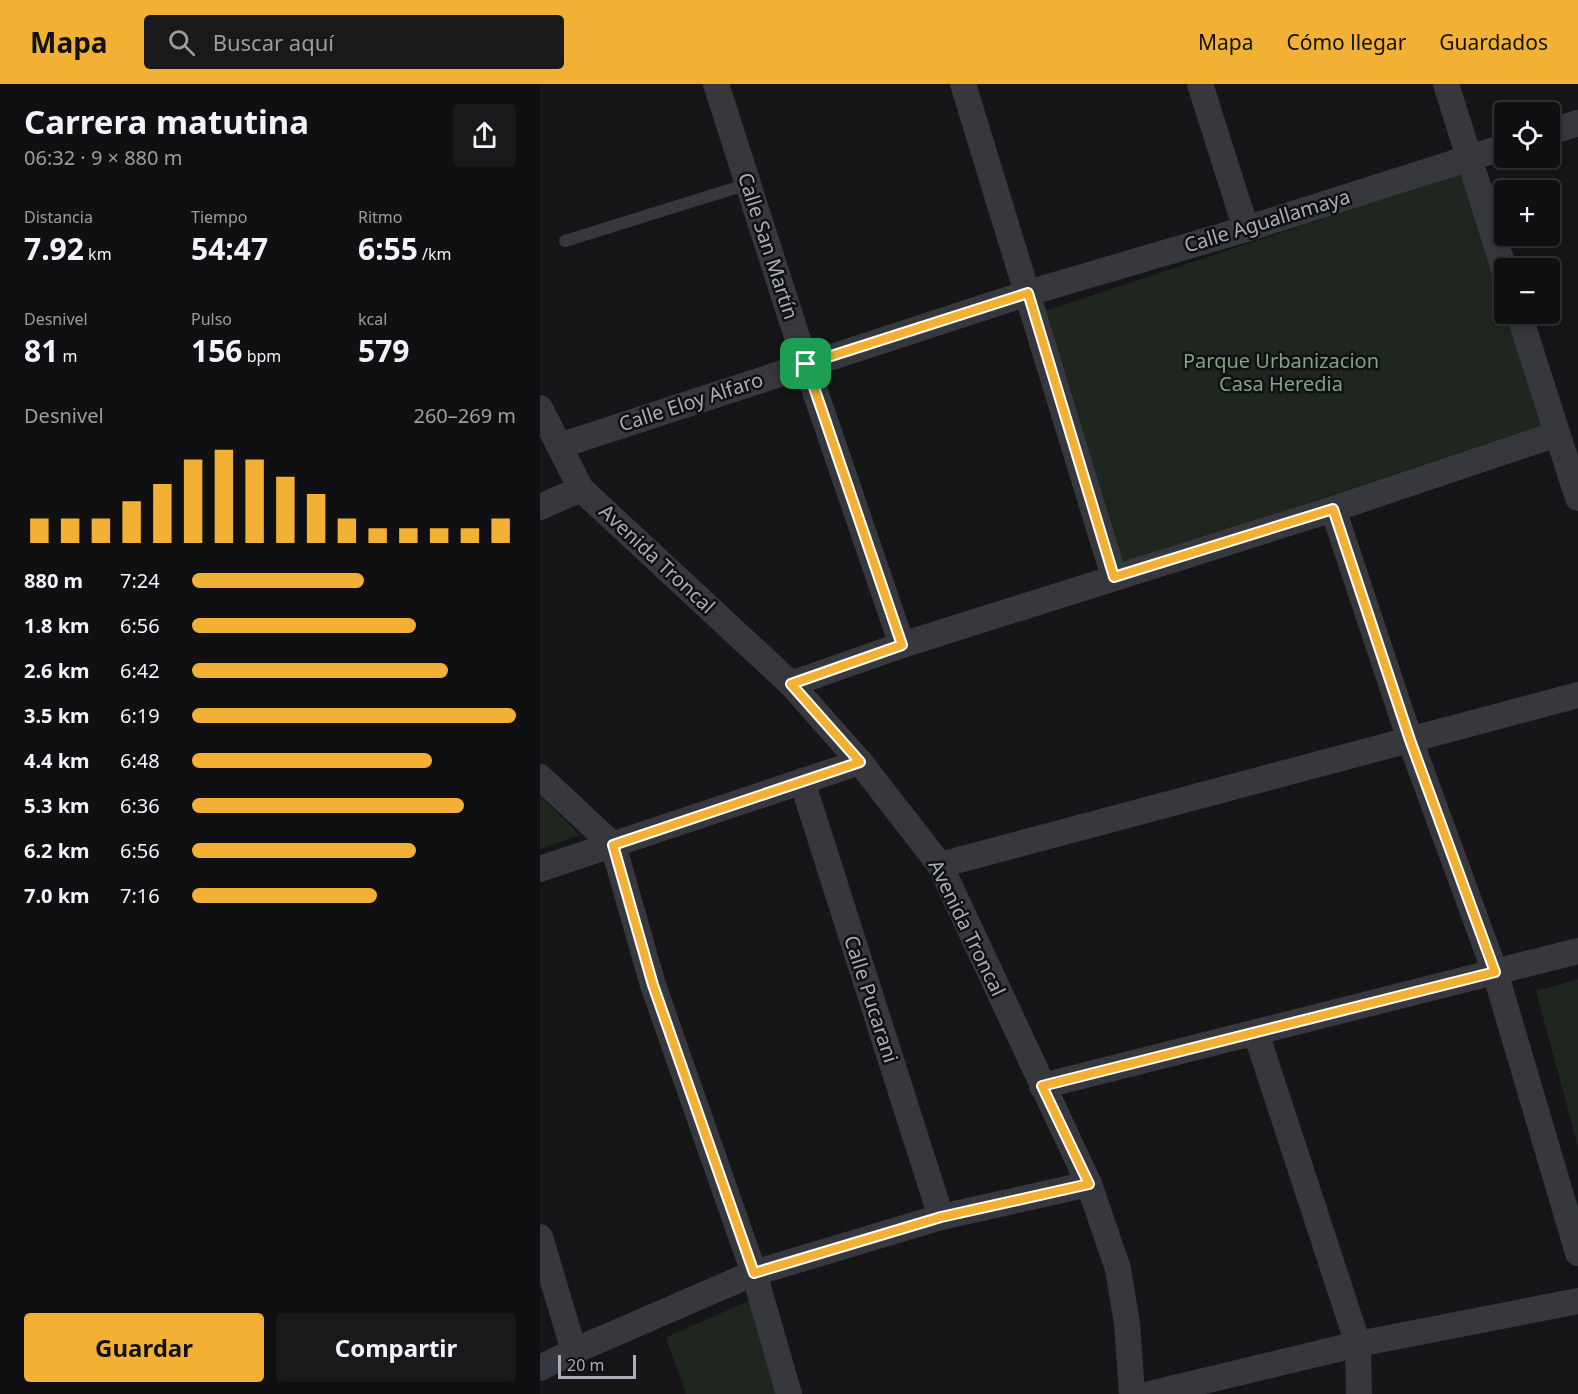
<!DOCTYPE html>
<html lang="es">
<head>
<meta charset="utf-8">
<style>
	:root { --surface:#101012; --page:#19191b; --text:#f1f3f6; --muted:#9c9d9f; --line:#303032; --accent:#f2b134 }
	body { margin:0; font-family:"Noto Sans",sans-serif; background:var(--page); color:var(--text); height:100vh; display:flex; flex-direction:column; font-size:22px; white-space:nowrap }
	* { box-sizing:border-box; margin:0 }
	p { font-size:20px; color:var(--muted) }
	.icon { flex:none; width:33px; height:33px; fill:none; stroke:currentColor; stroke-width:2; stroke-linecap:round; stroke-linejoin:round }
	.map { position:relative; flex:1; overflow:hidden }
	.side { display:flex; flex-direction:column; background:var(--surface); width:540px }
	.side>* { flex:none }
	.fabs { position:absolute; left:954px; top:18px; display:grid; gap:12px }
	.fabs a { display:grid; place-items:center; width:66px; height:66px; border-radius:6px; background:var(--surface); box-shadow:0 3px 9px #0003,0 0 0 2px var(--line); font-size:30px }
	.scale { position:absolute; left:18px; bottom:15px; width:78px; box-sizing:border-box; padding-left:6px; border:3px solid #a8adb8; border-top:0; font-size:16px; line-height:21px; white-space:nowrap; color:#a8adb8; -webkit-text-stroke:4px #111113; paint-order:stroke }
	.pin { position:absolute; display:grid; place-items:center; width:51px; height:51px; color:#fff; margin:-26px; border-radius:12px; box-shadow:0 3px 9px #0006 }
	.round { display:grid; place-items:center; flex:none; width:63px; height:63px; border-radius:6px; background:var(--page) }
	.head { display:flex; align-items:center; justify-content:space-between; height:102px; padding:0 24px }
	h1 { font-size:33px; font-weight:700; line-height:45px }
	.stats { display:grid; grid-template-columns:repeat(3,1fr); gap:9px; height:102px; padding:6px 24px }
	.stats div { display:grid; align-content:center }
	.stats b { font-size:30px; font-weight:700 }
	.stats small { font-size:16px; font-weight:400 }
	.stats p { font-size:16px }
	.chart { height:168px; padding:12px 24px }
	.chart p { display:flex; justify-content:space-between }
	.chart svg { width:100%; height:108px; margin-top:6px; stroke:var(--accent); stroke-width:6 }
	.button { display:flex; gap:12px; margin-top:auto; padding:12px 24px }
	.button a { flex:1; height:69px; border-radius:6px; background:var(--accent); color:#111; font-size:24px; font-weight:700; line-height:69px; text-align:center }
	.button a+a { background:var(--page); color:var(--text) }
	ul { padding:0 24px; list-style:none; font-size:20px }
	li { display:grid; grid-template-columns:96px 72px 1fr; align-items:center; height:45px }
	li i { height:15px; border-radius:8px; background:var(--accent) }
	header { display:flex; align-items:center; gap:36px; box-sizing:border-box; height:84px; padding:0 30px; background:var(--accent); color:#111 }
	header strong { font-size:28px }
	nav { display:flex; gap:33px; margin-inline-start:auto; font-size:21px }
	.search { width:420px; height:54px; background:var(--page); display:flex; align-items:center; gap:15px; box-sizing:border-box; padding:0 21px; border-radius:6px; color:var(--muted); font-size:22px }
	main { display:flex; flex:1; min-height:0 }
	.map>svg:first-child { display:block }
	.green { fill:#1e261f }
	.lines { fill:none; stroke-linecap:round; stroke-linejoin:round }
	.service { stroke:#37383d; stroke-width:12 }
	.minor { stroke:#37383d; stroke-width:26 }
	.route-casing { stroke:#fff; stroke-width:12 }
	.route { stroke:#f2b134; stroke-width:8 }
	.labels { text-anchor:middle; stroke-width:5; stroke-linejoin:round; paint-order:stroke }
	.street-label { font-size:20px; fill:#a8adb8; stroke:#111113 }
	.park-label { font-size:20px; fill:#7fa381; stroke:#111113 }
</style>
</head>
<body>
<header>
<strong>Mapa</strong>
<div class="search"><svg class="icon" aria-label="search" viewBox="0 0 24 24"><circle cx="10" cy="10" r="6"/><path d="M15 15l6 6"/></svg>Buscar aquí</div>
<nav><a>Mapa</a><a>Cómo llegar</a><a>Guardados</a></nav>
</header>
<main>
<section class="side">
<div class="head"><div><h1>Carrera matutina</h1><p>06:32 · 9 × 880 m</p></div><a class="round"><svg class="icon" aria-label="share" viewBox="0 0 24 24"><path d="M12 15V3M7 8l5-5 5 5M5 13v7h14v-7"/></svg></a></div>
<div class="stats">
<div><p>Distancia</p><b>7.92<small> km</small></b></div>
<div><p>Tiempo</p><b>54:47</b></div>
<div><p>Ritmo</p><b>6:55<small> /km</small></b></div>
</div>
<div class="stats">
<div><p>Desnivel</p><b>81<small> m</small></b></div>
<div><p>Pulso</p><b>156<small> bpm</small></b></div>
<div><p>kcal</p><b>579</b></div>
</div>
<div class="chart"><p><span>Desnivel</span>260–269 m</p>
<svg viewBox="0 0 160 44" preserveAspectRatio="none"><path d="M5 44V34M15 44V34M25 44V34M35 44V27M45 44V20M55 44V10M65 44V6M75 44V10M85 44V17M95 44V24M105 44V34M115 44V38M125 44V38M135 44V38M145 44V38M155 44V34"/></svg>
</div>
<ul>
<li><b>880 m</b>7:24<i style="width:53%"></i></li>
<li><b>1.8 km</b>6:56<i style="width:69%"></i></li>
<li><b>2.6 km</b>6:42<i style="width:79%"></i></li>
<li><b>3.5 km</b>6:19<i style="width:100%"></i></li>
<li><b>4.4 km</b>6:48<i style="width:74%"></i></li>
<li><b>5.3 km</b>6:36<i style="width:84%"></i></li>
<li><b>6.2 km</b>6:56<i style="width:69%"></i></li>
<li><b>7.0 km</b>7:16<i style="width:57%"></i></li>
</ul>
<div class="button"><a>Guardar</a><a>Compartir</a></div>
</section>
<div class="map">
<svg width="1038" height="1310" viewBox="0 0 1038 1310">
	<rect width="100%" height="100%" fill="#161618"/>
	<g class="green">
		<polygon points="921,89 964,222 964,230 967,230 1003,341 583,480 502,228"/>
		<polygon points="0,712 40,751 0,765"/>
		<polygon points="1038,895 1038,1063 996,907"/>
		<polygon points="209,1217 236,1310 146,1310 126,1253"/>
	</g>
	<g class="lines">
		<polyline class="service" points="25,157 208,100"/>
		<g class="minor">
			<polyline points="176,0 266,281 362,561"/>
			<polyline points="423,0 574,493"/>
			<polyline points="660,0 706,145"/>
			<polyline points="906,0 964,185"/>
			<polyline points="1010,48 1038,39"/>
			<polyline points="979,230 1038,414"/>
			<polyline points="0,324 41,405 251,600 320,678 400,781 549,1100 578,1185 587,1239 592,1310"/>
			<polyline points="19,362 488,209 706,145 964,63"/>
			<polyline points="0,423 41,405"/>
			<polyline points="793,425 870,656 955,888 1038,1169"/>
			<polyline points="251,600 362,561 793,425 1017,350"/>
			<polyline points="0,693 73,761 113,901 214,1189 249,1310"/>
			<polyline points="262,697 401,1133"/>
			<polyline points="400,781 1038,611"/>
			<polyline points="0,785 320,678"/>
			<polyline points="716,949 818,1260 819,1310"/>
			<polyline points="502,1002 1038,867"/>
			<polyline points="0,1153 34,1267"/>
			<polyline points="0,1284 34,1267 214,1189 401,1133 549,1100"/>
			<polyline points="610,1310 818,1260 1038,1217"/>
		</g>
	</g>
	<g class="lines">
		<g class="route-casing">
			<polygon id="route" points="488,209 574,493 793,425 870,656 955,888 502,1002 549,1100 401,1133 214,1189 113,901 73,761 320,678 251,600 362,561 266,280"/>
		</g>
		<use href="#route" class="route"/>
	</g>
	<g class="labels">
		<g class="street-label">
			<text transform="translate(727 137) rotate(-17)" y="7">Calle Aguallamaya</text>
			<text transform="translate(228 162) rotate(72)" y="7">Calle San Martín</text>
			<text transform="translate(151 318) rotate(-18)" y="7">Calle Eloy Alfaro</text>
			<text transform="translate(117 475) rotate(43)" y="7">Avenida Troncal</text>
			<text transform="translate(427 844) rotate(64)" y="7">Avenida Troncal</text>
			<text transform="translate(331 915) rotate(72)" y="7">Calle Pucarani</text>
		</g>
		<g class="park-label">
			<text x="741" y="284">Parque Urbanizacion<tspan x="741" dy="23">Casa Heredia</tspan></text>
		</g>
	</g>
</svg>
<div class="fabs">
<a><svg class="icon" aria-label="locate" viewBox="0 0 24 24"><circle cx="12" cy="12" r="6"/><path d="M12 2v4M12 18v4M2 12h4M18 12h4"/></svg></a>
<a>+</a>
<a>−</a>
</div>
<div class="scale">20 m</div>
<div class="pin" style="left:266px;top:280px;background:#1e9e55"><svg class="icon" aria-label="arrive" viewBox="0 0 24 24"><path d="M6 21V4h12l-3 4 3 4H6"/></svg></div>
</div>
</main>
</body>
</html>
